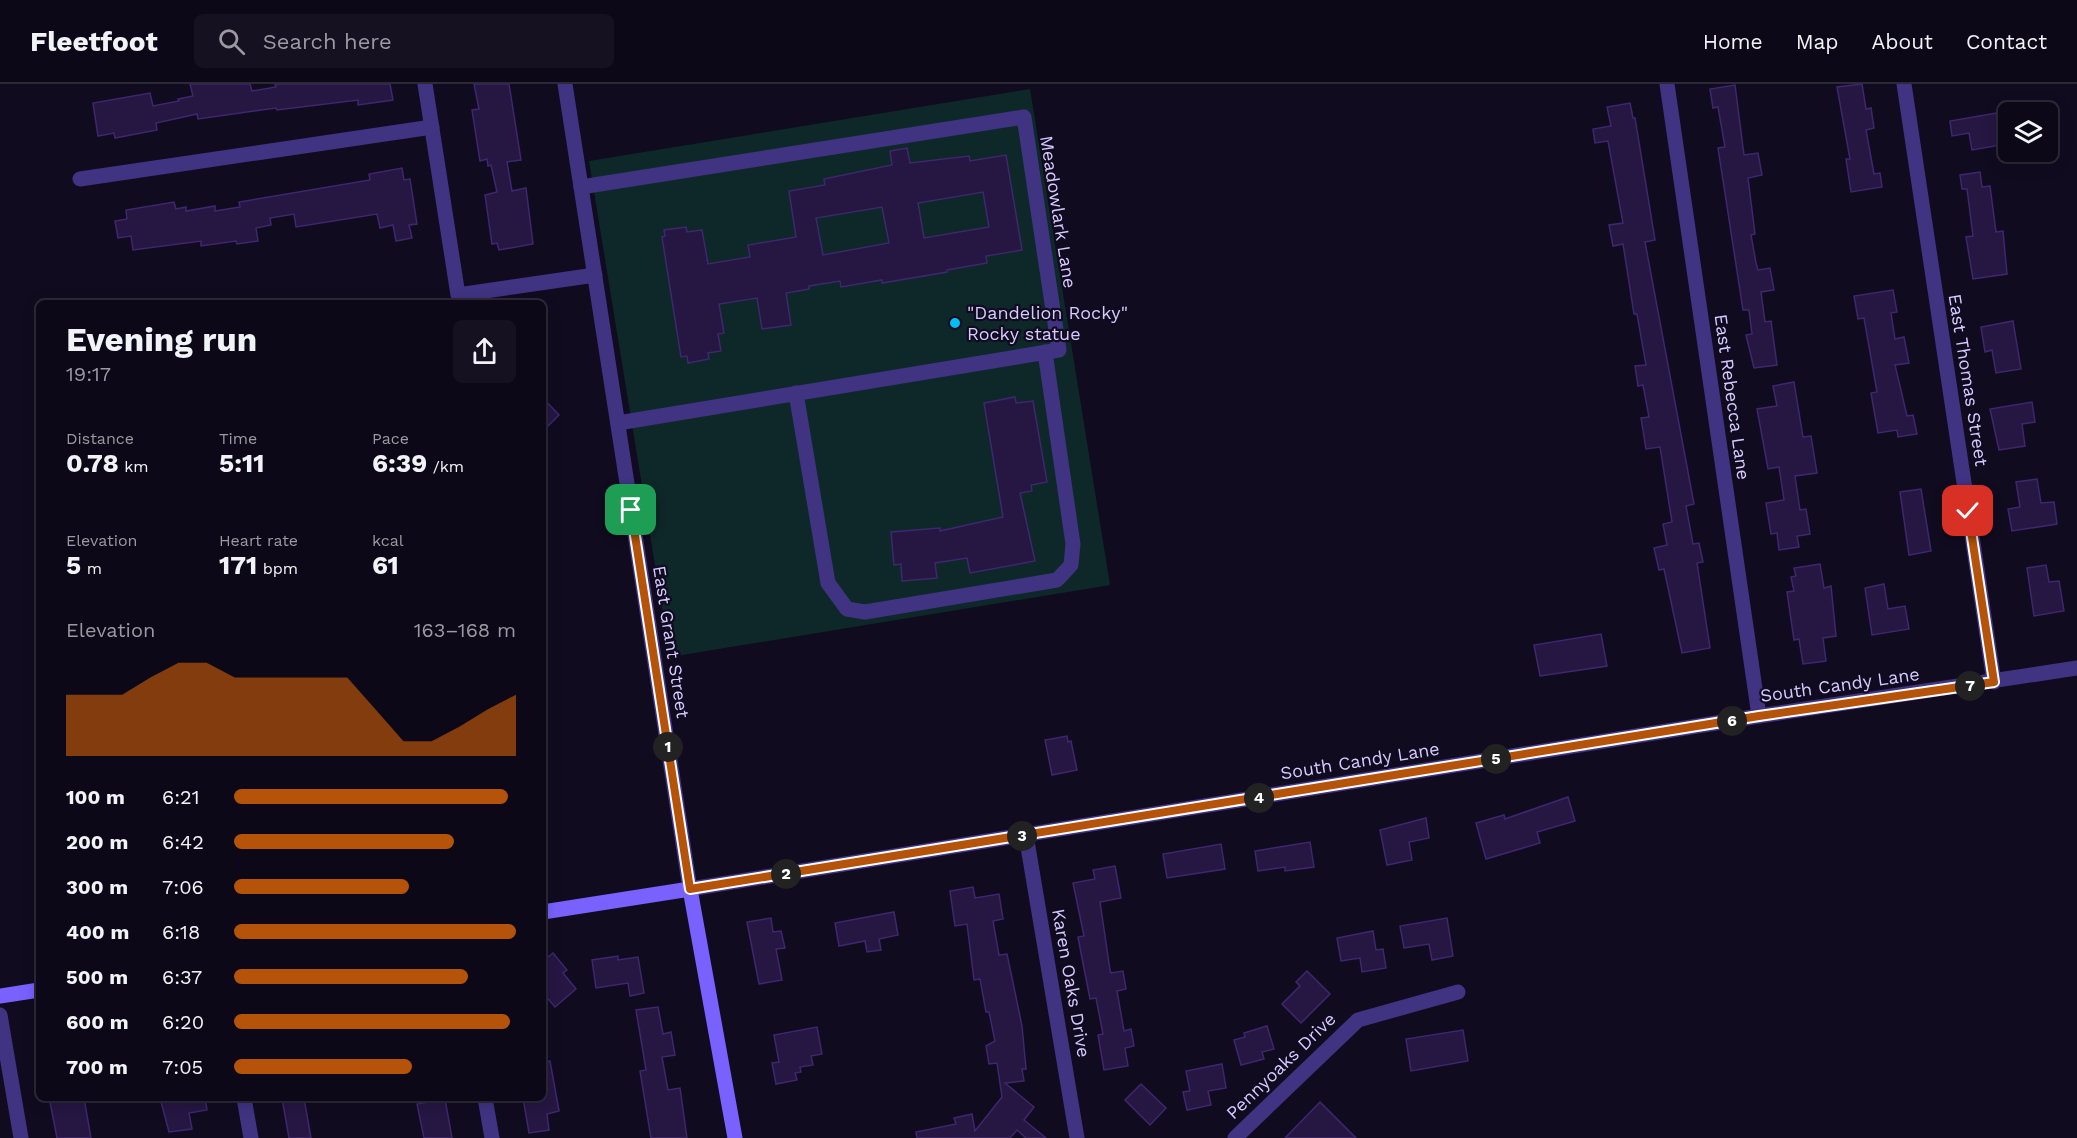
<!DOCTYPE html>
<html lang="en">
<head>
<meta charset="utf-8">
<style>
	:root { --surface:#0d0818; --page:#161121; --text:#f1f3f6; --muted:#9a9aa2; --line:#2d2937; --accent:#b45309 }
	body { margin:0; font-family:"Work Sans",sans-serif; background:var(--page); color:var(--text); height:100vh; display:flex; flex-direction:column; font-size:22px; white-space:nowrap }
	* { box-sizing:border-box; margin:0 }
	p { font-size:20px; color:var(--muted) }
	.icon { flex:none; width:33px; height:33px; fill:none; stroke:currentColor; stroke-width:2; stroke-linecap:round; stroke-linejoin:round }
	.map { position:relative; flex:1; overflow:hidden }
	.drawer { position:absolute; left:36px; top:216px; width:510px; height:801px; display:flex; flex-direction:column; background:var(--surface); border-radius:9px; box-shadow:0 3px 15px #0003,0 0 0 2px var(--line) }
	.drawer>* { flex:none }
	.tools { position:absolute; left:1998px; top:18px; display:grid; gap:12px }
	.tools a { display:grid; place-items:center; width:60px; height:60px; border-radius:9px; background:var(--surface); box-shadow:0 3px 15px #0003,0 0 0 2px var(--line); font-size:30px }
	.pin { position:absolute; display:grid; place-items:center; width:51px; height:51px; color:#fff; margin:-26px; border-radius:12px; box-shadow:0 3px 9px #0006 }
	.km { position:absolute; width:30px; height:30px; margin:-15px; border-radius:50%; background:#222; color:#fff; font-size:16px; line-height:30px; text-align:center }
	.round { display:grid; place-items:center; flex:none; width:63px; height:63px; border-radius:9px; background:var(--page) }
	.overview { display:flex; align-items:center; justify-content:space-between; height:102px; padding:0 30px }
	h1 { font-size:33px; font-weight:700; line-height:45px }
	.metrics { display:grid; grid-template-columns:repeat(3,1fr); gap:9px; height:102px; padding:6px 30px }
	.metrics div { display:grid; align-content:center }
	.metrics b { font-size:26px; font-weight:700 }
	.metrics small { font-size:16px; font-weight:400 }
	.metrics p { font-size:16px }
	.chart { height:168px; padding:12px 30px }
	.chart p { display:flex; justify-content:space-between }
	.chart svg { width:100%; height:108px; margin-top:6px; fill:var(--accent); opacity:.7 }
	ul { padding:0 30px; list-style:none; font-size:20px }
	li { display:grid; grid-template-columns:96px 72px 1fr; align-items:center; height:45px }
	li i { height:15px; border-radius:8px; background:var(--accent) }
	header { display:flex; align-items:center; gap:36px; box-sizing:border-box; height:84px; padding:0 30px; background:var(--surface); border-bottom:2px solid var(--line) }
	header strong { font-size:28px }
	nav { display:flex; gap:33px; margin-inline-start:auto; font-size:21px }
	.search { width:420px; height:54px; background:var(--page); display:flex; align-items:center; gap:15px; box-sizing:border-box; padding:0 21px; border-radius:9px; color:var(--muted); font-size:22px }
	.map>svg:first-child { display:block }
	.green { fill:#0e282a }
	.building { fill:#251642; stroke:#3e276f; stroke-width:1.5; fill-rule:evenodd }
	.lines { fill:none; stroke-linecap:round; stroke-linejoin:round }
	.minor { stroke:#403382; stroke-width:15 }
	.secondary { stroke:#7961ff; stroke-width:15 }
	.route-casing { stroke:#fff; stroke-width:12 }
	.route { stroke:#b45309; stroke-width:8 }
	.poi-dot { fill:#00bdf5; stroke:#110b20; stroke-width:2 }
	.labels { text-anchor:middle; stroke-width:4.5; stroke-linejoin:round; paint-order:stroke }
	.street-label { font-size:18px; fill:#d7caff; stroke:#110b20 }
	.poi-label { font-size:18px; fill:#d7caff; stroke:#110b20; text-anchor:start }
</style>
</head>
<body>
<header>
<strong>Fleetfoot</strong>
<div class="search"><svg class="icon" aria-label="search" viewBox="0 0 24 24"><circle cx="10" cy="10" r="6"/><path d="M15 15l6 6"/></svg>Search here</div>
<nav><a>Home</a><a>Map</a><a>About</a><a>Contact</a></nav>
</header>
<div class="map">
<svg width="2077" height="1054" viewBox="0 0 2077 1054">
	<rect width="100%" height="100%" fill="#110b20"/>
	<polygon class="green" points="1030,5 1110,501 670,573 589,77"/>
	<g class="building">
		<polygon points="190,0 250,0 252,7 276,3 275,0 390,0 393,16 358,21 358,16 277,26 276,24 198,35 197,30 156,39 157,46 115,54 114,49 98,52 93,19 150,9 153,22 179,17 178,15 193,12"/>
		<polygon points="474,0 509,0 521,76 507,78 512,107 526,104 533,160 499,166 497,159 492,160 485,111 497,108 491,81 488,82 487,75 480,77 472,26 479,25"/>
		<polygon points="1862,0 1866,25 1871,24 1874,44 1866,46 1874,90 1880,89 1882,103 1851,108 1846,75 1850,75 1837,3"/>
		<polygon points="1735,1 1744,71 1758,69 1762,91 1748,94 1755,150 1751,151 1756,179 1758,186 1770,184 1774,206 1761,208 1765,238 1771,237 1777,281 1754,284 1746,251 1752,250 1749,226 1743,226 1718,64 1725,63 1718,23 1713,24 1710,5"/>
		<polygon points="1630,19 1633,34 1635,34 1655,156 1645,158 1694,420 1686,422 1693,460 1699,459 1703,478 1697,479 1710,564 1682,569 1664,485 1659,486 1654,464 1667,461 1663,440 1672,438 1660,363 1646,365 1641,334 1649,333 1643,301 1638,302 1635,282 1646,281 1637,230 1634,230 1623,160 1613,162 1609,141 1623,139 1608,57 1595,59 1593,45 1611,42 1607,23"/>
		<polygon points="1996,29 2001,61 1972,66 1969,49 1952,52 1950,37"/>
		<path d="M907 64 910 79 969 72 970 77 1006 71 1022 166 986 172 987 179 947 186V188L882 199V196L841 203 840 197 809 202V205L786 209 791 241 762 245 757 214 719 220 724 249 718 250 721 267 708 269 709 275 688 279 687 272 681 273 662 153 665 152 664 146 686 143 687 148 702 146 708 180 750 173 748 161 796 153 789 107 825 101 824 95 892 81 890 67ZM983 108 989 143 924 154 918 119ZM882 123 889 159 823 171 816 134Z"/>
		<polygon points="402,84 404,96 410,95 417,140 409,141 412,154 396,157 393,141 380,144 377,130 296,143 294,130 270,134 271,141 256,144 258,157 237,160 236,157 201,162 201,157 133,166 131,152 118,154 115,137 127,135 126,126 174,118 176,125 186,123 186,127 215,122 215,127 240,123 239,118 370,96 369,90"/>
		<polygon points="1980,88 1982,103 1990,102 1996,148 2003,147 2007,190 1973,195 1966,153 1973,152 1967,105 1962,105 1960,91"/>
		<polygon points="1893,206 1897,228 1891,229 1895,255 1904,253 1909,279 1895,281 1907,332 1913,331 1917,350 1898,353 1897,346 1878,349 1871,309 1877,308 1864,234 1858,235 1854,212"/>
		<polygon points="2013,237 2021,285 1996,289 1992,266 1985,268 1981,243"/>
		<polygon points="1794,298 1803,353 1811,352 1817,389 1795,392 1800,426 1806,425 1810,450 1797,452 1799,463 1779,466 1777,449 1771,450 1766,419 1784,416 1779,383 1768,385 1757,325 1777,322 1773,302"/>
		<polygon points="1015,313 1016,319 1033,317 1047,398 1031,401 1032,407 1020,409 1035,477 970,489 967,474 935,479 937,494 902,497 901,480 894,481 891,448 940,444 940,447 1003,433 984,319"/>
		<polygon points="543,314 559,331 543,347"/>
		<polygon points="2032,318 2035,338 2022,340 2025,362 1999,366 1990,325"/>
		<polygon points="2037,395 2041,419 2054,418 2057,440 2012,447 2008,425 2020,423 2016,398"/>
		<polygon points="1921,405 1931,467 1909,471 1900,408"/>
		<polygon points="1820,480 1824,504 1831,502 1836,552 1823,554 1826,577 1803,580 1799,555 1794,556 1787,508 1794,507 1791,493 1796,492 1794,484"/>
		<polygon points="2046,481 2049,498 2059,497 2064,527 2034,532 2027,484"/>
		<polygon points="1884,500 1888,525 1905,522 1909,545 1872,551 1865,504"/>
		<polygon points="1601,550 1607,582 1540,592 1534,561"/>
		<polygon points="1067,652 1068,658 1071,657 1077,686 1052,691 1045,656"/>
		<polygon points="1568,713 1575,737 1537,748 1540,759 1486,775 1476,739 1504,731 1505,735"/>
		<polygon points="1426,734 1429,754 1409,758 1412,776 1387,781 1380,746"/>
		<polygon points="1310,758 1314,783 1285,787 1285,783 1258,787 1255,767"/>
		<polygon points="1221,760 1225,785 1167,794 1163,770"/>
		<polygon points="1115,782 1121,814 1100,818 1110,886 1111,889 1123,887 1126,905 1117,907 1124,947 1131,945 1134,962 1125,964 1128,982 1104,986 1098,951 1103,950 1096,914 1090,915 1082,874 1078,853 1084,852 1073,799 1095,795 1093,786"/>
		<polygon points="973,803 975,814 999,810 1003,835 993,837 999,871 1007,870 1022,942 1026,985 1022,985 1024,997 1005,999 1034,1023 1024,1036 1046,1054 1026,1054 1017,1046 1010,1054 917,1054 916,1048 956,1040 954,1034 972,1030 975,1047 1002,1013 997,979 989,980 986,962 995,957 989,928 986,928 980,895 974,896 967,840 955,842 950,807"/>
		<polygon points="894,828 898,851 879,855 881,866 867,868 865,857 839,862 835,839"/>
		<polygon points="771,834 773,848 781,847 785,864 776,865 782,896 759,900 747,838"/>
		<polygon points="1447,834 1453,872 1432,876 1429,860 1404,864 1400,842"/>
		<polygon points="1373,847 1376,866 1383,865 1386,884 1362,888 1360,874 1341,877 1337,854"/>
		<polygon points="553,869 567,886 563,889 576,905 555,923 543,909 543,877"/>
		<polygon points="618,872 618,876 638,873 644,909 630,912 628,899 596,904 592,876"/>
		<polygon points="1307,887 1330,910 1301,939 1282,920 1300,902 1296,898"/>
		<polygon points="658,923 663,950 671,948 675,971 662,973 668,1006 680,1004 687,1054 651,1054 640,987 646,986 636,926"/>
		<polygon points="1267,942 1274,965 1262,968 1264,975 1241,981 1234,956 1245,953 1244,949"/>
		<polygon points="817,943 822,970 811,972 813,981 800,983 801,988 795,989 797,996 776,1000 772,979 779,978 774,951"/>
		<polygon points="1463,946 1468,977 1411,987 1406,955"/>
		<polygon points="550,977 559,1027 547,1030 549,1046 529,1049 523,1014 543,1014 543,978"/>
		<polygon points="1222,980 1226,1004 1208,1007 1211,1021 1187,1026 1183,1008 1190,1007 1186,987"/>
		<polygon points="1141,1000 1166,1024 1150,1041 1125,1016"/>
		<polygon points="75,1014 84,1014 91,1054 57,1054 50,1018"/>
		<polygon points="160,1014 205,1014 207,1026 189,1029 192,1045 169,1048"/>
		<polygon points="282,1014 304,1014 311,1054 289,1054"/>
		<polygon points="445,1015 452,1054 424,1054 417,1020"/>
		<polygon points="1320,1018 1356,1054 1285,1054"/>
	</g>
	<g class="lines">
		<g class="minor">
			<polyline points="425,0 458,211 595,191"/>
			<polyline points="565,0 690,805 1759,632 2077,584"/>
			<polyline points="1667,0 1759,632"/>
			<polyline points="1904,0 1994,598"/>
			<polyline points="80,95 432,43"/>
			<polyline points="581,103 1024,33 1059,266 618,339"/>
			<polyline points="796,309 828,499 847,525 865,528 1057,496 1071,481 1073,460 1045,268"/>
			<polyline points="1026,751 1077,1054"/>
			<polyline points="0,931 21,1054"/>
			<polyline points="244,1014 251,1054"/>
			<polyline points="485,1014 492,1054"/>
			<polyline points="1235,1054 1358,936 1458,908"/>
		</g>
		<g class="secondary">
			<polyline points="543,828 690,805 735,1054"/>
			<polyline points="0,912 39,906"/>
		</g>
	</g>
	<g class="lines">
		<g class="route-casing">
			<polyline id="route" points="631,426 690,805 1759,632 1994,598 1968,427"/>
		</g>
		<use href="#route" class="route"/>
	</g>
	<circle class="poi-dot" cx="955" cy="239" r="6"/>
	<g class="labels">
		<g class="street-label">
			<text transform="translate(1058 128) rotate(81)" y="6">Meadowlark Lane</text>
			<text transform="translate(1968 296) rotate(81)" y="6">East Thomas Street</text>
			<text transform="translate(1732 313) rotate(82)" y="6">East Rebecca Lane</text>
			<text transform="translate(671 558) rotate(81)" y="6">East Grant Street</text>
			<text transform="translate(1840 601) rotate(-8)" y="6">South Candy Lane</text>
			<text transform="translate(1360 677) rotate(-9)" y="6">South Candy Lane</text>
			<text transform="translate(1071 899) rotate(80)" y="6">Karen Oaks Drive</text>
			<text transform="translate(1281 982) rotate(-44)" y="6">Pennyoaks Drive</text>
		</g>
		<g class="poi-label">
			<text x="967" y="235">"Dandelion Rocky"<tspan x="967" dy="21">Rocky statue</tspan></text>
		</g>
	</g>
</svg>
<div class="tools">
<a><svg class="icon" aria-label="layers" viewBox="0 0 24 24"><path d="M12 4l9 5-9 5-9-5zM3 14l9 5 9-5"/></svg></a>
</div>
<div class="pin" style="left:631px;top:426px;background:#1e9e55"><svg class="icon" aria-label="arrive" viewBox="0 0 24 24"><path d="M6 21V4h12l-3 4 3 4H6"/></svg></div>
<div class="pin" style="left:1968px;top:427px;background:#d93025"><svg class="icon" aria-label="check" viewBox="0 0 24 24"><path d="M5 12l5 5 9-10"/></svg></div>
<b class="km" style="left:668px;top:663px">1</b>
<b class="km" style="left:786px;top:790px">2</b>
<b class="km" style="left:1022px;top:752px">3</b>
<b class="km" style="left:1259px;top:714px">4</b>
<b class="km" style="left:1496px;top:675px">5</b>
<b class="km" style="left:1732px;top:637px">6</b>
<b class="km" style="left:1970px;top:602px">7</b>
<section class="drawer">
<div class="overview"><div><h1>Evening run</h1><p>19:17</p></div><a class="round"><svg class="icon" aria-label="share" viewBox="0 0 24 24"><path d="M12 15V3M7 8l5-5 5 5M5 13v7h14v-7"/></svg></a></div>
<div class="metrics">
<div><p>Distance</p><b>0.78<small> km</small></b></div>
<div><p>Time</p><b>5:11</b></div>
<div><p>Pace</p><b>6:39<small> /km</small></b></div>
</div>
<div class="metrics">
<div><p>Elevation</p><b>5<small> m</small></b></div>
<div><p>Heart rate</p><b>171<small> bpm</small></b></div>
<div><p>kcal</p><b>61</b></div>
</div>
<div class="chart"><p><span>Elevation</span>163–168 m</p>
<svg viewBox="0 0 160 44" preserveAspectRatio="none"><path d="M0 44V19L10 19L20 19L30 12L40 6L50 6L60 12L70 12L80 12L90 12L100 12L110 25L120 38L130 38L140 32L150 25L160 19V44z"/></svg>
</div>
<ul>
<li><b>100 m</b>6:21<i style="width:97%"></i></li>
<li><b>200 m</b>6:42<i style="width:78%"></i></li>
<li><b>300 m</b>7:06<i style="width:62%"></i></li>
<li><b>400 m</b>6:18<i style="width:100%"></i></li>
<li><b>500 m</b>6:37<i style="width:83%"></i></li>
<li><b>600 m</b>6:20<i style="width:98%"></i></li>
<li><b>700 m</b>7:05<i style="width:63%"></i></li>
</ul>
</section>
</div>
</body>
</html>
